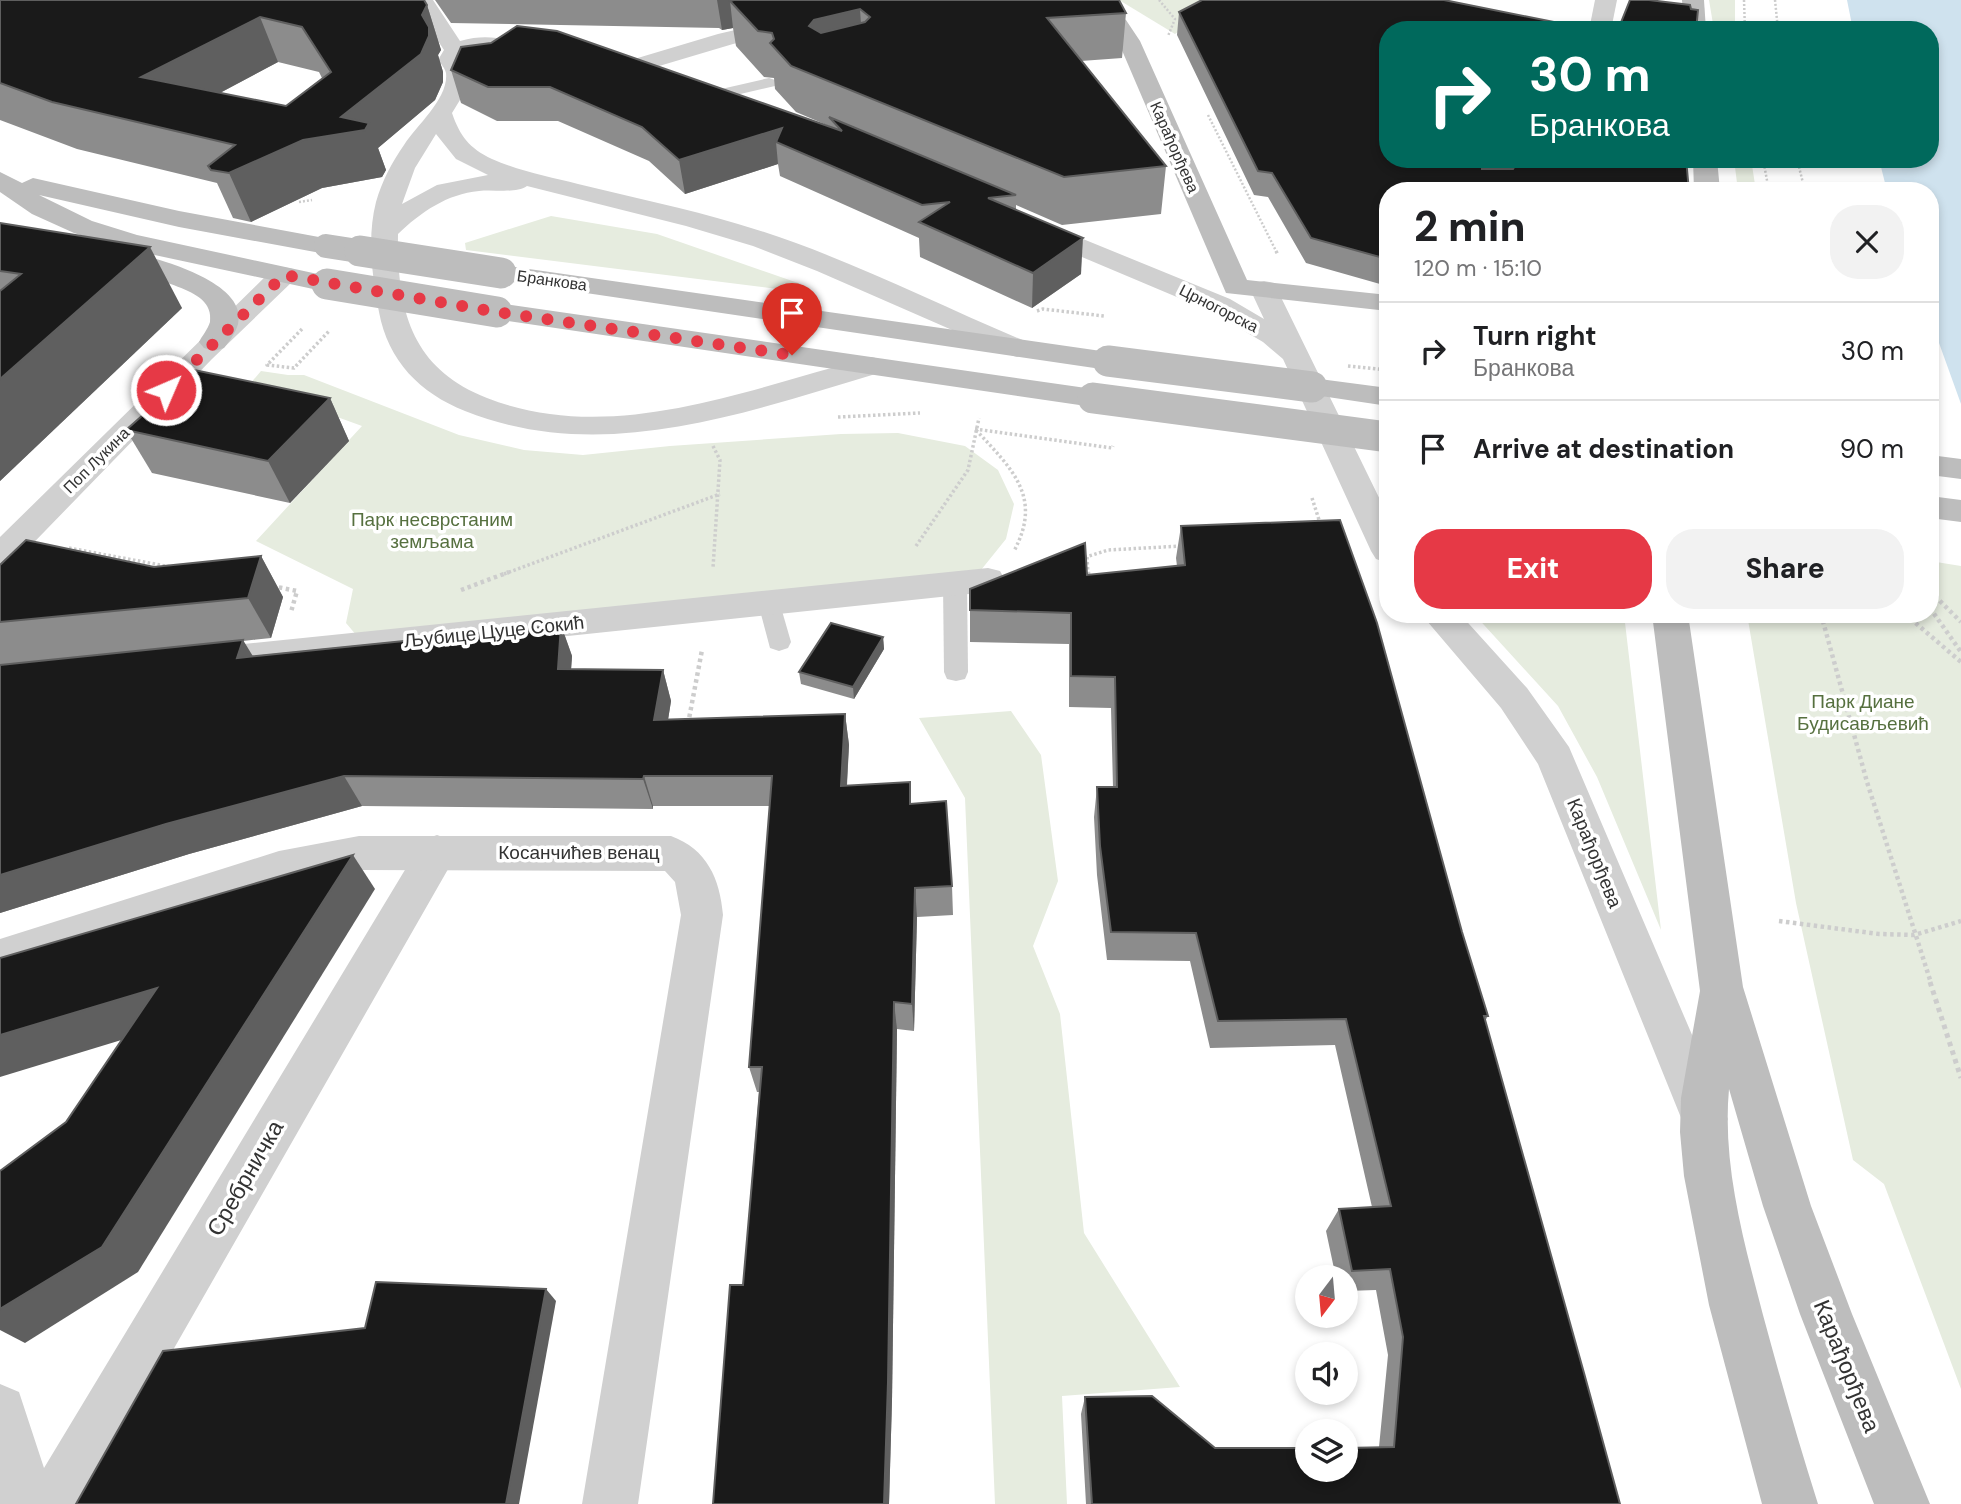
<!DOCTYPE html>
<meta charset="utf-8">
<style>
body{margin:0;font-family:"DM Sans",sans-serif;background:#f2f2f2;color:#202124;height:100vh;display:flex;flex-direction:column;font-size:26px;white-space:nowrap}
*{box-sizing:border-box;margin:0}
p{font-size:23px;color:#757577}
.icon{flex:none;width:38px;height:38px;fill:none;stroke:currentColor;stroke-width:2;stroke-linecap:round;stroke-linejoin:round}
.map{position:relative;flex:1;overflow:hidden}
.sheet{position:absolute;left:1379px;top:182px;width:560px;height:441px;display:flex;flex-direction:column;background:#fff;border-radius:28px;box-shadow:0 4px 10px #0003}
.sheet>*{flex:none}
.top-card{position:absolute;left:1379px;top:21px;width:560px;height:147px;border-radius:28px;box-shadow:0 4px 10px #0003;background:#00695c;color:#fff;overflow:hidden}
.needle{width:46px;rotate:196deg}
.buttons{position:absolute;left:1295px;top:1265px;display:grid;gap:14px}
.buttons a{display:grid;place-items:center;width:63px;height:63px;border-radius:50%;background:#fff;box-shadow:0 4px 10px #0003;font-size:35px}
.pin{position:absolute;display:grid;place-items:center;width:60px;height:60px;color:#fff;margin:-72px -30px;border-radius:50% 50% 50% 0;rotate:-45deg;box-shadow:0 0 7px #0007}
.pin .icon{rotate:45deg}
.me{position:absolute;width:77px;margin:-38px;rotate:45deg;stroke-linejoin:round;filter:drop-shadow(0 0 5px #0008)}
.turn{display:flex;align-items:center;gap:24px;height:147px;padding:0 35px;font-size:32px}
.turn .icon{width:91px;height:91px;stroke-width:2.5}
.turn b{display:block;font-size:49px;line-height:60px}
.round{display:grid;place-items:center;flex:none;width:74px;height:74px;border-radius:28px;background:#f2f2f2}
.summary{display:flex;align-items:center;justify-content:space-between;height:119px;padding:0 35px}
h1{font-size:42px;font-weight:800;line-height:52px}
.primary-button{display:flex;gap:14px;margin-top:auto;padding:14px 35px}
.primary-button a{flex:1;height:80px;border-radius:28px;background:#e63946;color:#fff;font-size:28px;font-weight:800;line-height:80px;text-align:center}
.primary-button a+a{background:#f2f2f2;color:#202124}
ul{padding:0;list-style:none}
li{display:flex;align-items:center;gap:21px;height:98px;padding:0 35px;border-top:2px solid #e0e0e0}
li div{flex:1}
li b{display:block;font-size:26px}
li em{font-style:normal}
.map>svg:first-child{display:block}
.green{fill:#e6ecdf}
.water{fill:#cfe2ee}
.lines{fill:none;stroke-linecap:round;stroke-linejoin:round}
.path-far3{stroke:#cdcdcd;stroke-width:2.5;stroke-dasharray:2 2;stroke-linecap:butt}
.path-far2{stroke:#cdcdcd;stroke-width:3.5;stroke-dasharray:2.5 2.5;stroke-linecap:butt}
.path-far1{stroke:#cdcdcd;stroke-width:4.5;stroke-dasharray:3.5 3.5;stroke-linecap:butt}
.path{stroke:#cdcdcd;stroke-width:5;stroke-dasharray:4.5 4.5;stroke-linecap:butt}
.service{fill:#d0d0d0;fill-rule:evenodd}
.pedestrian{fill:#d0d0d0;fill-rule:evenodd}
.minor{fill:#d0d0d0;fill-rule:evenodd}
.tertiary{fill:#d0d0d0;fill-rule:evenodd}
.secondary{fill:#bdbdbd;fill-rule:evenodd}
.path-bridge{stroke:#cdcdcd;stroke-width:3.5;stroke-dasharray:2.5 2.5;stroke-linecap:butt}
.secondary-bridge-far1{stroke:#bdbdbd;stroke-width:24}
.secondary-bridge{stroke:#bdbdbd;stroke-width:31}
.wall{fill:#8c8c8c;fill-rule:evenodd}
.shaded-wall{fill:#5f5f5f}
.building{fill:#1a1a1a;stroke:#5f5f5f;stroke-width:2;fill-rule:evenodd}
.route{stroke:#e63946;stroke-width:12;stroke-dasharray:0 21.6}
.labels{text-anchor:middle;stroke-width:7;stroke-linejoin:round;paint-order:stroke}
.far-street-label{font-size:16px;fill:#333;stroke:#fff}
.park-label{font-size:19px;fill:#56703f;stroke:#fff}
.street-label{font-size:19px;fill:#333;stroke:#fff}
.near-street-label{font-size:23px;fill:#333;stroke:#fff}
</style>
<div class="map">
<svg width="1961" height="1504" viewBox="0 0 1961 1504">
<rect width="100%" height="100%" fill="#fff"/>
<g class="green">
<polygon points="1119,0 1223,0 1175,34"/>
<polygon points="1709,0 1735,0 1735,30 1714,30"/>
<polygon points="1734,159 1751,159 1756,191 1738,191"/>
<polygon points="551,216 657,234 801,284 801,292 466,250 465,243"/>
<polygon points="261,371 288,375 304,375 459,435 524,450 583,455 670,446 841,434 898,433 965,446 998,470 1014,504 1006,539 981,570 357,636 346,623 353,589 256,541 362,426 249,385"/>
<polygon points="1930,561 1961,566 1961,1389 1884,1184 1853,1160 1796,903 1747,614 1930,614"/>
<polygon points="1474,614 1624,614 1661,930 1597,777 1558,706"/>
<polygon points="1011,711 1041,755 1058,881 1033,946 1060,1014 1084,1233 1180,1387 1062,1396 1067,1504 995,1504 965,798 919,718"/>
</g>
<polygon class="water" points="1847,0 1961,0 1961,404 1930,318 1930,191 1887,191 1879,159 1930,159 1930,30 1853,30"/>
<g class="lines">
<g class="path-far3">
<polyline points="1159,0 1175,19 1168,36"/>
<polyline points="1744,0 1745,30"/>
<polyline points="1775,0 1778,30"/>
<polyline points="1208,115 1277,253"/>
<polyline points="1763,159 1769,191"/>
<polyline points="1797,159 1805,191"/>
<polyline points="299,202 312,200"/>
</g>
<g class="path-far2">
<polyline points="1276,251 1278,255"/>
<polyline points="1037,311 1043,309 1104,316"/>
<polyline points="302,329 267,365 294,368 330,330"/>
<polyline points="838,417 920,413"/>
<polyline points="975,429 1112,448 1113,446"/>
<path d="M976,430C1012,469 1043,497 1014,551"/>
<polyline points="713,446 720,460 713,568"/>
<polyline points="1312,498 1321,526"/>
<polyline points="916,546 968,470 979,418"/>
<polyline points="69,548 171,567"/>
<polyline points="1087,557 1088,574"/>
<polyline points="1080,559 1108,550 1182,546"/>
<polyline points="504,574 720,494"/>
</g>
<g class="path-far1">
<polyline points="1088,572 1089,580"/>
<polyline points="272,586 297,591 291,612"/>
<polyline points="461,590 509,572"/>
<polyline points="1930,591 1961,622"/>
<polyline points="1930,608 1961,652"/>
<polyline points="1821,614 1867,782 1931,983"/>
<polyline points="1905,614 1961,662"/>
<polyline points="688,724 702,650"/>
<polyline points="1779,921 1879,934 1914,935 1961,921"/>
</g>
<polyline class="path" points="1930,982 1961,1078"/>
<g class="service">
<polygon points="769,78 775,80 777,83 775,86 723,98 715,93 717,90"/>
<polygon points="955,575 963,577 967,583 968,672 965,679 956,681 947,679 944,672 943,583 947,577"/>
<polygon points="770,595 778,597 791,642 788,648 779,651 770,648 758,603 762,597"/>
</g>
<polygon class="pedestrian" points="437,835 451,840 457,852 451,864 85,1504 0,1504 0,1384 19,1392 44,1468 423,840"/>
<g class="minor">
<polygon points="862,0 900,0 896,4 733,44 639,72 631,70 628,65 631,60 718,34"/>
<polygon points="1595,0 1617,0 1611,30 1589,30"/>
<polygon points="988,568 1000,571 1005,580 1000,589 988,592 214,673 201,669 196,660 201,651 214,647"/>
<path d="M359,836H671C707,849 720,879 723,915L638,1504H582L681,915L675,882L665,871L359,870L279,885L0,977V939L279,851Z"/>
</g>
<g class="tertiary">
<path d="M411,0H433L460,41C483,35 494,37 517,42L524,55C512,72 489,79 469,77L463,95L452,113C460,136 469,148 492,159C519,171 550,177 578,184C631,197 685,208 738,224C838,253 931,302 1027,342L1032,348L1027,354L1017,357L1007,354L817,271L753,246L686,226L527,186C515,194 494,189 479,191C447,194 421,212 398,234C397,310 411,368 487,398C613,447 749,388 872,357L882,360L887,366L882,372C747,412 603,466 465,411C420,393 388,361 379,312C372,277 367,237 376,202C382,181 392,162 404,145C417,125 449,98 446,73C445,68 441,64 438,60L444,50ZM483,49L501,54C488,63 475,68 461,59L471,52ZM436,134L456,159L488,175L437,185L402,204L415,168Z"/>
<polygon points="1034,219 1230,299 1264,319 1250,289 1254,283 1264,281 1274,283 1388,516 1388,563 1376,559 1371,551 1283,359 1263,342 1210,311 1025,233 1021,227 1025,221"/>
<polygon points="283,267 293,269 297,275 293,281 212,359 12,565 0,569 0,537 273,269"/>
<polygon points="1421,614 1460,614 1527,688 1569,747 1728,1119 1722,1135 1705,1141 1688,1135 1538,764 1501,708"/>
</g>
<g class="secondary">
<polygon points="1069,0 1094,0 1126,20 1140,41 1247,280 1388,295 1388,311 1226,293 1118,41 1110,30"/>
<polygon points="1682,0 1704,0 1706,30 1684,30"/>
<polygon points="1500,159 1525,159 1503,191 1477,191"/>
<polygon points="1693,159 1717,159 1720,191 1694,191"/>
<polygon points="0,172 22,183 33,178 179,211 335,240 339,246 335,252 326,254 179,227 39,195 92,221 137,235 327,276 337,278 341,284 337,290 327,292 122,248 74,233 32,214 0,192"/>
<path d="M144,256C171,262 248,286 238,324C236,332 229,342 224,348L214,351L204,348L199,342C202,336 208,329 210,322C216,284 145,285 130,264L134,258Z"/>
<polygon points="501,265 1108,352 1118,355 1123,361 1118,367 1108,370 491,279 487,273 491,267"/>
<polygon points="497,303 1093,389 1104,391 1108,398 1104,405 1093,407 487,318 483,312 487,306"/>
<polygon points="1312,378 1388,388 1388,406 1301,393 1297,387 1301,381"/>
<polygon points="1930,455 1961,459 1961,479 1930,475"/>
<polygon points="1930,496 1961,500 1961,522 1930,518"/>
<path d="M1652,614H1688L1743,987L1811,1206L1852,1314L1930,1504H1874L1800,1314L1763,1206L1729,1089C1722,1165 1744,1242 1763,1315C1780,1378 1798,1441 1818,1504H1762L1709,1305L1684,1176L1680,1132L1681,1098L1700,991Z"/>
</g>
<polyline class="path-bridge" points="1348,366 1388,370"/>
<polyline class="secondary-bridge-far1" points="326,246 371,253"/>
<g class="secondary-bridge">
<polyline points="360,251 501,273"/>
<polyline points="327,284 497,312"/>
<polyline points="1108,361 1312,387"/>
<polyline points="1093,398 1388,437"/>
</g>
</g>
<g class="wall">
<path d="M0,0L427,5L441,50L438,55L443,72V82L435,100L378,148L386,170L382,177L322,188L251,222L233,218L217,183L77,149L0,120ZM278,62L319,72L322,78L286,106L220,93Z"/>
<polygon points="435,0 1119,0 1126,13 1122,58 1081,61 1166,166 1161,214 1062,225 1016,205 1016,210 1081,274 1032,308 920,257 919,238 780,176 778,164 685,194 649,161 558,121 497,121 461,103 451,70 829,126 796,112 775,89 774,78 764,77 736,46 733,28 722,30 719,28 451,23"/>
<polygon points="1179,12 1388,159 1497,159 1490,169 1388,191 1388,277 1380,284 1306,263 1268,197 1254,195 1177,35"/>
<polygon points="0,223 182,308 0,481"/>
<polygon points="330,398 349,441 290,503 152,473 126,430"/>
<polygon points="1181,526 1462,932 1488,1016 1485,1021 1620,1504 1086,1504 1081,1414 1085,1397 1215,1448 1379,1447 1388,1355 1376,1290 1346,1291 1346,1278 1336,1278 1326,1231 1339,1209 1372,1207 1335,1045 1210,1048 1190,961 1107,960 1097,875 1094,817 1097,787 1113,787 1111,708 1069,707 1069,644 970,642 970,589 1087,575 1177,566 1176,558"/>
<polygon points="261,556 283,597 271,638 243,641 252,656 561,625 572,656 571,669 663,670 671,701 668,720 845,714 849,745 847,786 911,804 952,886 953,915 917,917 914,1031 897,1029 892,1400 889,1504 713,1504 743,1285 759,1092 757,1092 749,1067 770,806 653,806 653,809 362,806 189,854 0,913 0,622 154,567"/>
<polygon points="883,637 884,649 854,699 801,684 799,672"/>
</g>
<g class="shaded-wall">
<polygon points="717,0 851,0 730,1 733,28 722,30"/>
<polygon points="427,5 441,50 438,55 443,72 443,82 435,100 378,148 386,170 382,177 322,188 251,222 229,173 341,117 422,15"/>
<polygon points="860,9 863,55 818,65 809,26 814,20"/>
<polygon points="260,17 278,62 163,123 141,77"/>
<polygon points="782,128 776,142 778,164 685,194 679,160"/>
<polygon points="1487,159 1497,159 1475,189 1482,166"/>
<polygon points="1083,238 1081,274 1032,308 1033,273"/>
<polygon points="150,247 182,308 0,481 0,379"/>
<polygon points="1388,258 1388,277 1380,284 1387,259"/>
<polygon points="330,398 349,441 290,503 268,461"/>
<polygon points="261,556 283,597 271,638 248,598"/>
<polygon points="561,625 572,656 569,700 558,669"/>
<polygon points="883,637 884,649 854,699 853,687"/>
<polygon points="243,640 262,671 237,658"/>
<polygon points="663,670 671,701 663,751 654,720"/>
<polygon points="845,714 849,745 845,816 841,786"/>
<polygon points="344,776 362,806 189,854 0,913 0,875 166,824"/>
<polygon points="644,776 653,806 653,809 643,779"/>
<polygon points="353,855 375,889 138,1272 25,1343 0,1330 0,1309"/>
<polygon points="915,888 917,917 914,1031 912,1004"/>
<polygon points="157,988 187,1020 0,1077 0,1035"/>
<polygon points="894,1002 897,1029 892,1400 889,1504 884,1504"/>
<polygon points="546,1289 556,1301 519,1504 506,1504"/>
</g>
<g class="building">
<path d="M0,0H424L427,5L422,15L429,27V36L421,54L341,117L369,123L365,130L303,140L229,173L211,170L208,166L235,145L52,102L0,83ZM260,17L302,27L331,72L286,106L141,77Z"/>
<path d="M734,0H1119L1126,13L1047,18L1166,166L1064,177L791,66L770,43L774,39L772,33L758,31L730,1ZM860,9L870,17L865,22L821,33L809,26L814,20Z"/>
<polygon points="1202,0 1444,0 1594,30 1388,30 1388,159 1487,159 1482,166 1482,169 1513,169 1519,159 1686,159 1689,191 1388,191 1388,258 1387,259 1311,238 1272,173 1258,171 1179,12"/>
<polygon points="1630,0 1649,0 1690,5 1691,9 1698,10 1696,30 1618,30"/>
<polygon points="517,26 557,31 842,131 829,117 1016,195 988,198 1083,238 1033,273 919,222 950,202 922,205 776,142 782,128 679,160 642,127 550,87 488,87 451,70 461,47 491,43"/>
<polygon points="0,223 150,247 0,379 0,291 21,274 0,271"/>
<polygon points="194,370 330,398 268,461 126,430"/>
<polygon points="1340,520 1377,623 1462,932 1488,1016 1484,1016 1584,1373 1620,1504 1092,1504 1085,1397 1152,1396 1215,1448 1307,1448 1307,1470 1346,1470 1346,1448 1394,1447 1403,1337 1390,1269 1352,1271 1339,1209 1391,1206 1346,1019 1218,1021 1196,933 1111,932 1100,846 1097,787 1117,787 1115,677 1071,676 1071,613 970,610 970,589 1085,543 1087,575 1185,565 1181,526"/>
<polygon points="26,540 154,567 261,556 248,598 0,622 0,565"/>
<polygon points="831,623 883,637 853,687 799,672"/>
<polygon points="561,625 558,669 663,670 654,720 845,714 841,786 910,782 910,804 946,801 952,886 915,888 912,1004 894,1002 888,1382 884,1504 713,1504 730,1285 743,1285 762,1067 749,1067 772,776 644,776 643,779 344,776 166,824 0,875 0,665 243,640 237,658"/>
<polygon points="353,855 102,1247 0,1309 0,1171 66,1122 157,988 0,1035 0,958"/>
<polygon points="376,1282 546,1289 506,1504 76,1504 163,1351 365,1328"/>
</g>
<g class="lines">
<polyline class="route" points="166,390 284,275 497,312 792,355"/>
</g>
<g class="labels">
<g class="far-street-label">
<text transform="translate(1175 147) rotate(66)" y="6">Карађорђева</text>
<text transform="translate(552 280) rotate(8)" y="6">Бранкова</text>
<text transform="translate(1219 308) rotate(27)" y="6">Црногорска</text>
<text transform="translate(96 460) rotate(-45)" y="6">Поп Лукина</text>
</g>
<g class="park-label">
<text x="432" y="526">Парк несврстаним<tspan x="432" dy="22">земљама</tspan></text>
<text x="1863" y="708">Парк Диане<tspan x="1863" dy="22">Будисављевић</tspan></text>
</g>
<g class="street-label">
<text transform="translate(494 631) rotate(-6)" y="7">Љубице Цуце Сокић</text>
<text x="579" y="859">Косанчићев венац</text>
<text transform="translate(1595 853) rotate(68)" y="7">Карађорђева</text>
</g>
<g class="near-street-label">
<text transform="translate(245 1178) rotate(-60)" y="8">Сребрничка</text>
<text transform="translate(1847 1366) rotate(68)" y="8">Карађорђева</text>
</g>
</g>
</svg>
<div class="buttons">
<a><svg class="needle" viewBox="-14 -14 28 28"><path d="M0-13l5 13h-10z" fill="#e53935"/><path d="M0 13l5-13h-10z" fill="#757577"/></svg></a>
<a><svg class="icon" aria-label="sound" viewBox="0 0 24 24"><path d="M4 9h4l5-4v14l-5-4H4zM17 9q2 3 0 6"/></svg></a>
<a><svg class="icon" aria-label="layers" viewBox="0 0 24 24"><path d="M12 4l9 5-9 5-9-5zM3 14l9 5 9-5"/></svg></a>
</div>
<div class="pin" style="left:792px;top:355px;background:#d93025"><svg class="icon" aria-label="arrive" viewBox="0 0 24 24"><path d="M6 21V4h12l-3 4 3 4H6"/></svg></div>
<svg class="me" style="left:166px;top:390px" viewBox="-20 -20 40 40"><circle r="17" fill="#e63946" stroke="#fff" stroke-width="3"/><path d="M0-11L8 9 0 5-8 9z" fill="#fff"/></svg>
<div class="top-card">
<div class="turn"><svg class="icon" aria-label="right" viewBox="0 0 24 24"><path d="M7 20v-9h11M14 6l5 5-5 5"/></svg><div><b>30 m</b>Бранкова</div></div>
</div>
<section class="sheet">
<div class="summary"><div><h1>2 min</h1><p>120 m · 15:10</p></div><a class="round"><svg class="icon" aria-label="close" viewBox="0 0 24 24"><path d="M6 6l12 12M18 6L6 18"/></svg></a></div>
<ul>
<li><svg class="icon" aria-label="right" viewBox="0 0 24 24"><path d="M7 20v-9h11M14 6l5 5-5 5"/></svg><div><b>Turn right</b><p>Бранкова</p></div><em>30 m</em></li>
<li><svg class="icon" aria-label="arrive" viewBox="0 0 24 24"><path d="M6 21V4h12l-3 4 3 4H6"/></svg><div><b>Arrive at destination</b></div><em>90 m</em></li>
</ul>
<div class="primary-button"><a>Exit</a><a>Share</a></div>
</section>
</div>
